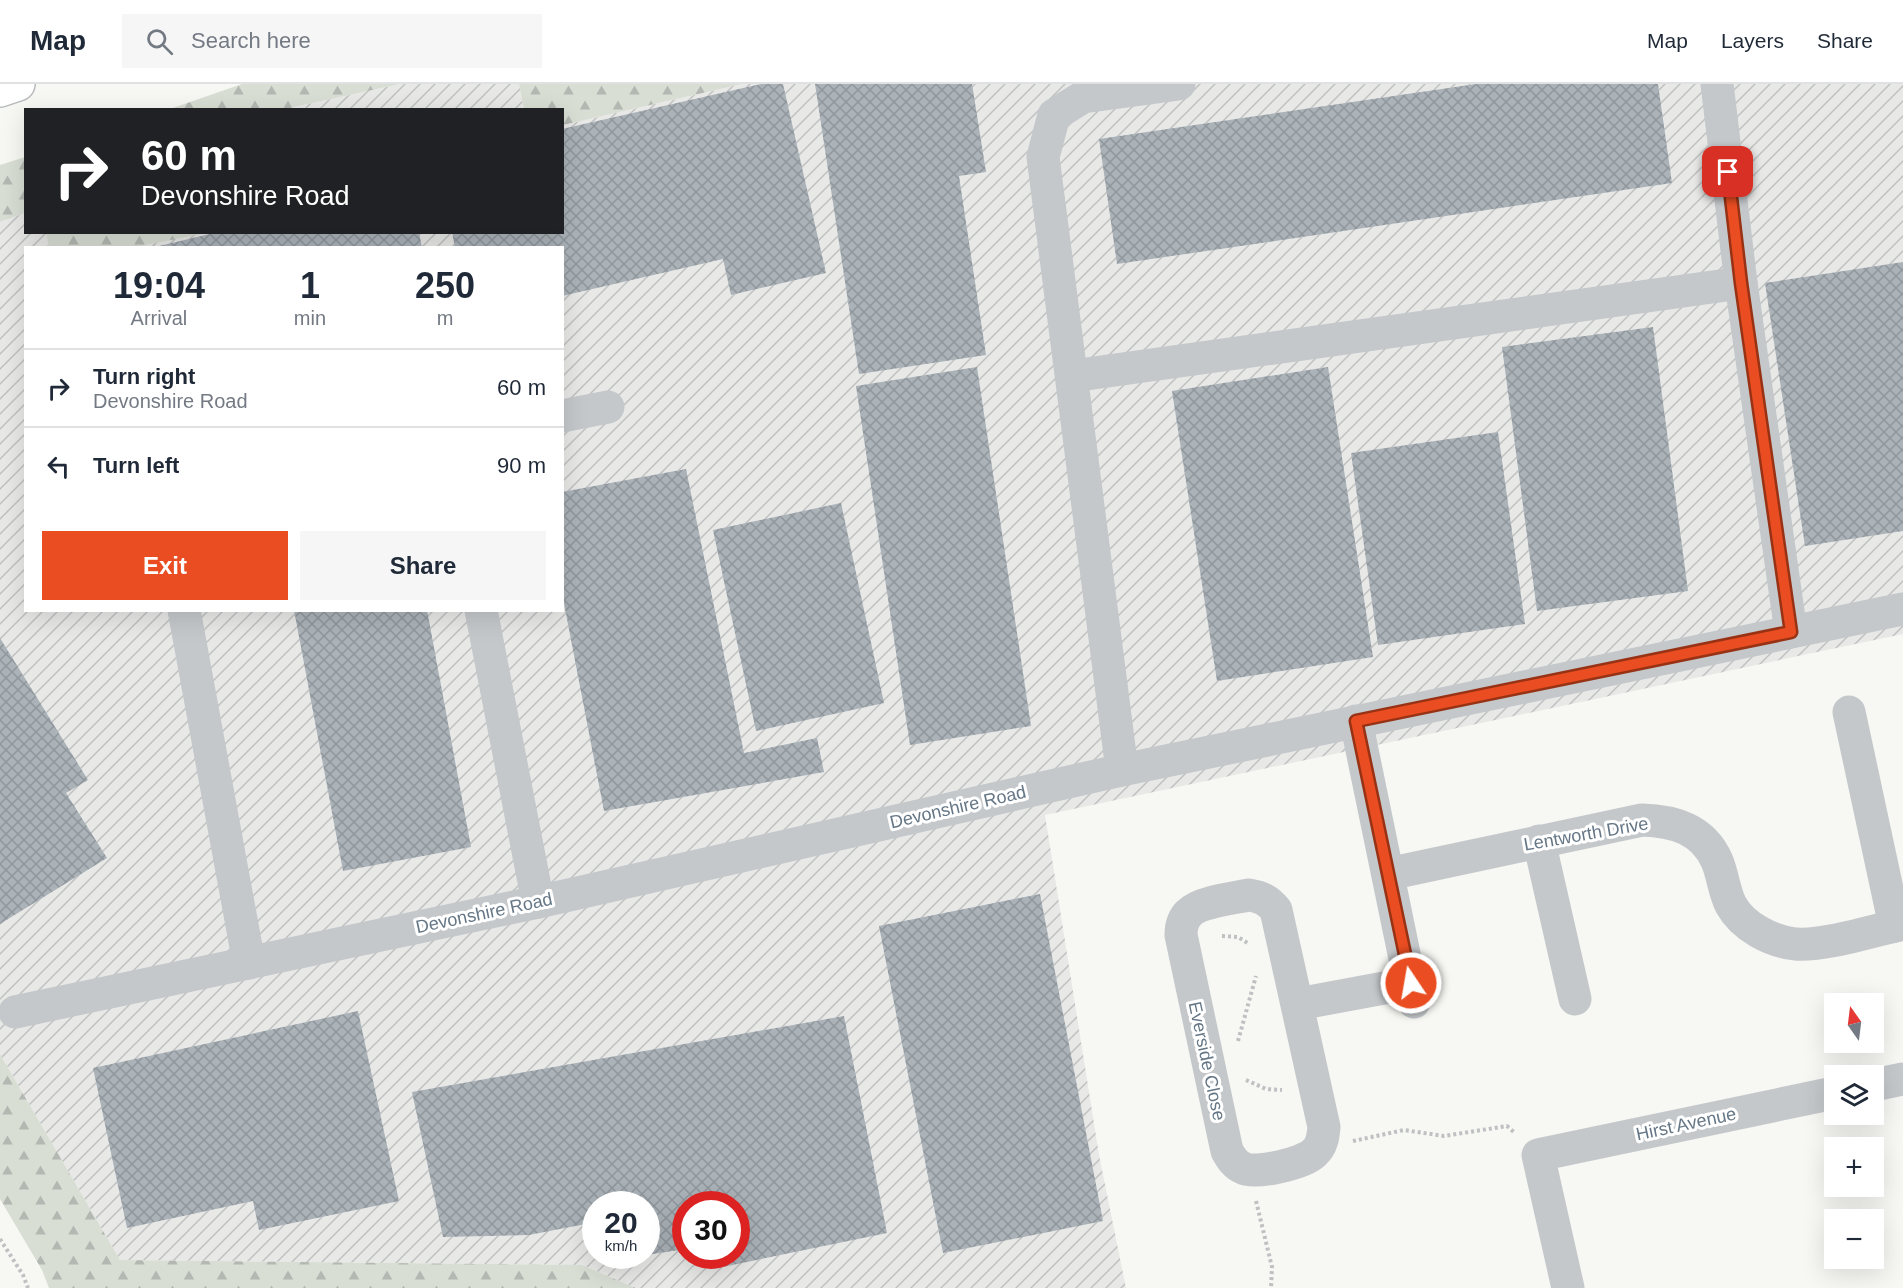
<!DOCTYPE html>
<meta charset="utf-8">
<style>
body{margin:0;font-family:Helvetica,sans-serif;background:#f6f6f7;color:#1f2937;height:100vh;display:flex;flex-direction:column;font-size:22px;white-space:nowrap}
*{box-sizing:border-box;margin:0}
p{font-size:20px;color:#747a83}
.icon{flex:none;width:33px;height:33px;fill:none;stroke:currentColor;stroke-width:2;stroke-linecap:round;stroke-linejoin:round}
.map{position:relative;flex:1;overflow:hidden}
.side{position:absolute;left:24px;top:162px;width:540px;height:366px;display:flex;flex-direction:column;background:#fff;border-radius:0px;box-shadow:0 6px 24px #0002}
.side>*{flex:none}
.hud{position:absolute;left:24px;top:24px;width:540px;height:126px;border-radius:0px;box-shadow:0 6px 24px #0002;background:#202124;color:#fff;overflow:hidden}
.needle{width:39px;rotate:346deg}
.fabs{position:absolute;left:1824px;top:909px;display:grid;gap:12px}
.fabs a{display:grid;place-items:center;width:60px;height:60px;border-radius:0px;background:#fff;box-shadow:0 6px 24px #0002;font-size:30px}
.speed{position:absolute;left:582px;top:1107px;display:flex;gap:12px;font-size:30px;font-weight:700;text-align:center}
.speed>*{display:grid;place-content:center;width:78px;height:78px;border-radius:50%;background:#fff;box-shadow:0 6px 24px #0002;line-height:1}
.speed small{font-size:15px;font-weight:400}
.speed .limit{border:9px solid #d22;background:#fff;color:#111}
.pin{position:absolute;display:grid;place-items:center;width:51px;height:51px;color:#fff;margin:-26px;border-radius:12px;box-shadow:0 3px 9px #0006}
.me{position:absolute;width:66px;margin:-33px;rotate:348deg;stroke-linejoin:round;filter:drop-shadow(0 0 4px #0008)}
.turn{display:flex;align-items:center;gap:21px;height:126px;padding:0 18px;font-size:27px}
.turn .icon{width:78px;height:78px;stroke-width:2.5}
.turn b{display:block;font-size:42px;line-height:51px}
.eta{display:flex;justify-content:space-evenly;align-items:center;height:102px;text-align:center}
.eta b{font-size:36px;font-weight:600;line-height:42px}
.action{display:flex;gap:12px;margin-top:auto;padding:12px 18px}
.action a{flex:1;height:69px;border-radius:0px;background:#e94d21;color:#fff;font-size:24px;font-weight:600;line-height:69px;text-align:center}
.action a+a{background:#f6f6f7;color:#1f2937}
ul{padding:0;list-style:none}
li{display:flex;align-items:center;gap:18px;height:78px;padding:0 18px;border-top:2px solid #e0e1e3}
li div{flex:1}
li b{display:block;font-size:22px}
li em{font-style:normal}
header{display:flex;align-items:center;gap:36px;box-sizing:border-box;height:84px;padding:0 30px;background:#fff;border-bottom:2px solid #e0e1e3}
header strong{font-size:28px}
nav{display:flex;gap:33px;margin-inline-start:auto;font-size:21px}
.search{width:420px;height:54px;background:#f6f6f7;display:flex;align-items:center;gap:15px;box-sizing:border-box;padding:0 21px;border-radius:0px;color:#747a83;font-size:22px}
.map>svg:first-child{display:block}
.industrial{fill:url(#industrial-furrows);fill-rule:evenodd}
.forest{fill:url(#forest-firs)}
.building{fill:url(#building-cross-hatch)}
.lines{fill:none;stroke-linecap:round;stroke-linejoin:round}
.highway-casing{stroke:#b7babd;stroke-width:36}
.path{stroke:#bec0c2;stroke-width:4;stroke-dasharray:3 3;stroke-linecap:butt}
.minor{stroke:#c4c8cb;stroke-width:33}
.highway{stroke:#fff;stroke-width:33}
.route-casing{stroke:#973215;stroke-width:15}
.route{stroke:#e94d21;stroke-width:10}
.labels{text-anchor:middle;stroke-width:6;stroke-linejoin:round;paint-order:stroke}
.street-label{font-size:18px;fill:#657786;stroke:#fff}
</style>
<header>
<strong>Map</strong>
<div class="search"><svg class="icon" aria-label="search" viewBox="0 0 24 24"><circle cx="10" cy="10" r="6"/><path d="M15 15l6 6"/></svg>Search here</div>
<nav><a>Map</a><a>Layers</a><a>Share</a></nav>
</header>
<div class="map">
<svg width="1903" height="1204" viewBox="0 0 1903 1204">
<defs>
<pattern id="industrial-furrows" width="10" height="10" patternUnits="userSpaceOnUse" patternTransform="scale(1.5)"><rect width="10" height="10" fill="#e8e8e7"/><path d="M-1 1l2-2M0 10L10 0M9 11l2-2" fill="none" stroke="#c0c1c1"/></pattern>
<pattern id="forest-firs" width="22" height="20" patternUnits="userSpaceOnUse" patternTransform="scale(1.5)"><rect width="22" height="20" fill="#d8ded4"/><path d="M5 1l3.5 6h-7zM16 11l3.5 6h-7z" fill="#b3b9b2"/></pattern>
<pattern id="building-cross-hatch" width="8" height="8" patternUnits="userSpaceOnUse" patternTransform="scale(1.5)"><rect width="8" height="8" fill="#abb3b9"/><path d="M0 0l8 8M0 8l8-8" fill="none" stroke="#8f969c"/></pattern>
</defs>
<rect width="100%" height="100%" fill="#f7f7f3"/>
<g class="industrial">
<polygon points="400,0 519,0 524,25 285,25"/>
<path d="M742,0H1903V550L1045,731L1099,1071L1126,1204H636L582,1181L120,1176L0,970V138L25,129L26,148L46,149L49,163L26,164V526H562V164L136,163L206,148H562L563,41ZM596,1120H646V1172H596ZM686,1120H736V1172H686Z"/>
</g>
<g class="forest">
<polygon points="242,0 400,0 285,25 170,25"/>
<polygon points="519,0 742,0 563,41 562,26 524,25"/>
<polygon points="25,73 25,129 0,138 0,81"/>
<polygon points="46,149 46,148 206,149 136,163 49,163"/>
<polygon points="0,970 120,1176 582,1181 636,1204 49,1204 42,1186 0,1115"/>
</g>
<g class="building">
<polygon points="761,0 783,0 826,189 731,211 723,175 562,212 562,164 455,164 452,148 562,148 562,45"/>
<polygon points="815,0 972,0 986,88 959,92 986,271 859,290"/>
<polygon points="1476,0 1658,0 1672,99 1117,180 1099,55"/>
<polygon points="218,148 419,148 422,164 151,164"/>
<polygon points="1903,178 1903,447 1805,462 1765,199"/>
<polygon points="1653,243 1688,507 1537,527 1502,263"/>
<polygon points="977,283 1031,642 910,661 856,302"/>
<polygon points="1328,283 1373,573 1217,597 1172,307"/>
<polygon points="1498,348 1525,540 1378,561 1351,369"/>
<polygon points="686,385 744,669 817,654 824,688 604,727 562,509 562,408"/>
<polygon points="841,419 884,619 756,647 713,446"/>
<polygon points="294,526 427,526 471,763 343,787"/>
<polygon points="0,554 88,696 66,709 107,774 0,840"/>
<polygon points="1040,810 1103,1137 943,1169 879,842"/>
<polygon points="358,927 399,1117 259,1146 253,1117 127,1144 93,984"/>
<polygon points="844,932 887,1149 713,1185 710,1172 736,1172 736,1120 686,1120 686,1165 646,1171 646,1120 596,1120 596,1138 529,1151 443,1153 412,1008"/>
</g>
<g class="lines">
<defs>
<polyline id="highway" points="0,6 18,0"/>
</defs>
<use href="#highway" class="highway-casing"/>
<g class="path">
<polyline points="1222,852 1238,853 1249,860"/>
<polyline points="1238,957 1256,892"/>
<polyline points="1246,996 1266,1005 1282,1006"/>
<polyline points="1353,1057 1404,1046 1444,1052 1507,1042 1515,1049"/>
<polyline points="1256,1117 1272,1183 1271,1204"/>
<polyline points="0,1155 23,1191 28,1204"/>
</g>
<g class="minor">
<polyline points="1717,0 1741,199 1791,548"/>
<polyline points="1072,292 1741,199"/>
<polyline points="562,332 608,323"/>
<polyline points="184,526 249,879"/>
<polyline points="481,526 538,818"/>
<polyline points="1849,628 1895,842"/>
<polyline points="1356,637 1414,918"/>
<polyline points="1122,686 1043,73 1054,31 1083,13 1179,0"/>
<polyline points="1539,757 1575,915"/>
<path d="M1388,790L1642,736C1674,737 1703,745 1717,777C1723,791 1724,808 1731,821C1743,843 1771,857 1795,860C1826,862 1872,847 1903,840"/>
<path d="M1249,811C1261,813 1268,816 1276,826L1324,1043C1323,1053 1322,1062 1314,1069C1304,1079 1255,1091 1243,1084C1235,1081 1231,1074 1227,1067L1181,851C1181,843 1183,835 1189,829C1199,818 1234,814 1249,811Z"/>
<polyline points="1298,920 1411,899"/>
<polyline points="15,928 538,818 1122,686 1903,525"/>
<polyline points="1874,1001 1903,995"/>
<polyline points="1568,1204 1538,1071 1834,1009"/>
</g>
<use href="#highway" class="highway"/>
</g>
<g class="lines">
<defs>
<polyline id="route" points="1411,899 1356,637 1791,548 1741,199 1728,88"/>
</defs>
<use href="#route" class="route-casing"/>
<use href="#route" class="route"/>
</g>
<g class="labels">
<g class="street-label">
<text transform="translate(958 723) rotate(-13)" y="6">Devonshire Road</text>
<text transform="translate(1586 750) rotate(-10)" y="6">Lentworth Drive</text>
<text transform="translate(484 829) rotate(-12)" y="6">Devonshire Road</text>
<text transform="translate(1207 977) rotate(78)" y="6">Everside Close</text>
<text transform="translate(1686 1040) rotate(-12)" y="6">Hirst Avenue</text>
</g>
</g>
</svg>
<div class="fabs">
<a><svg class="needle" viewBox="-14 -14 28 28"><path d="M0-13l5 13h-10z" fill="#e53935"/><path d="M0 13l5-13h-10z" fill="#747a83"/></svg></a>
<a><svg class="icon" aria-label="layers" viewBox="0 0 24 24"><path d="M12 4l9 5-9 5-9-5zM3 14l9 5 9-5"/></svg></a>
<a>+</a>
<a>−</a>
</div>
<div class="speed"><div>20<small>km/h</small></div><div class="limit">30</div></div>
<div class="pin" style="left:1728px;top:88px;background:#d93025"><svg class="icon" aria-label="arrive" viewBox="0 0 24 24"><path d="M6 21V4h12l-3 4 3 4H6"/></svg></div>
<svg class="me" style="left:1411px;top:899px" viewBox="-20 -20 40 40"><circle r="17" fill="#e94d21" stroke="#fff" stroke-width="3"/><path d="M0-11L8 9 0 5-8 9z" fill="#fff"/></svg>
<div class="hud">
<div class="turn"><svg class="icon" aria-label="right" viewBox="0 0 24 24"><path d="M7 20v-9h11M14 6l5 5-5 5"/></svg><div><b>60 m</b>Devonshire Road</div></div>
</div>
<section class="side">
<div class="eta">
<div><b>19:04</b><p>Arrival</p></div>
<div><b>1</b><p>min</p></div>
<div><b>250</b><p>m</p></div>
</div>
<ul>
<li><svg class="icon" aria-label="right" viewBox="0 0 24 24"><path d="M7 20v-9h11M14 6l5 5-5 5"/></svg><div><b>Turn right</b><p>Devonshire Road</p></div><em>60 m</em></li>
<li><svg class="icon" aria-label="left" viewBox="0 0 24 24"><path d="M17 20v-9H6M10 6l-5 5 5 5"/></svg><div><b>Turn left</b></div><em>90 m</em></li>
</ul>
<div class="action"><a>Exit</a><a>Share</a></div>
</section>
</div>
